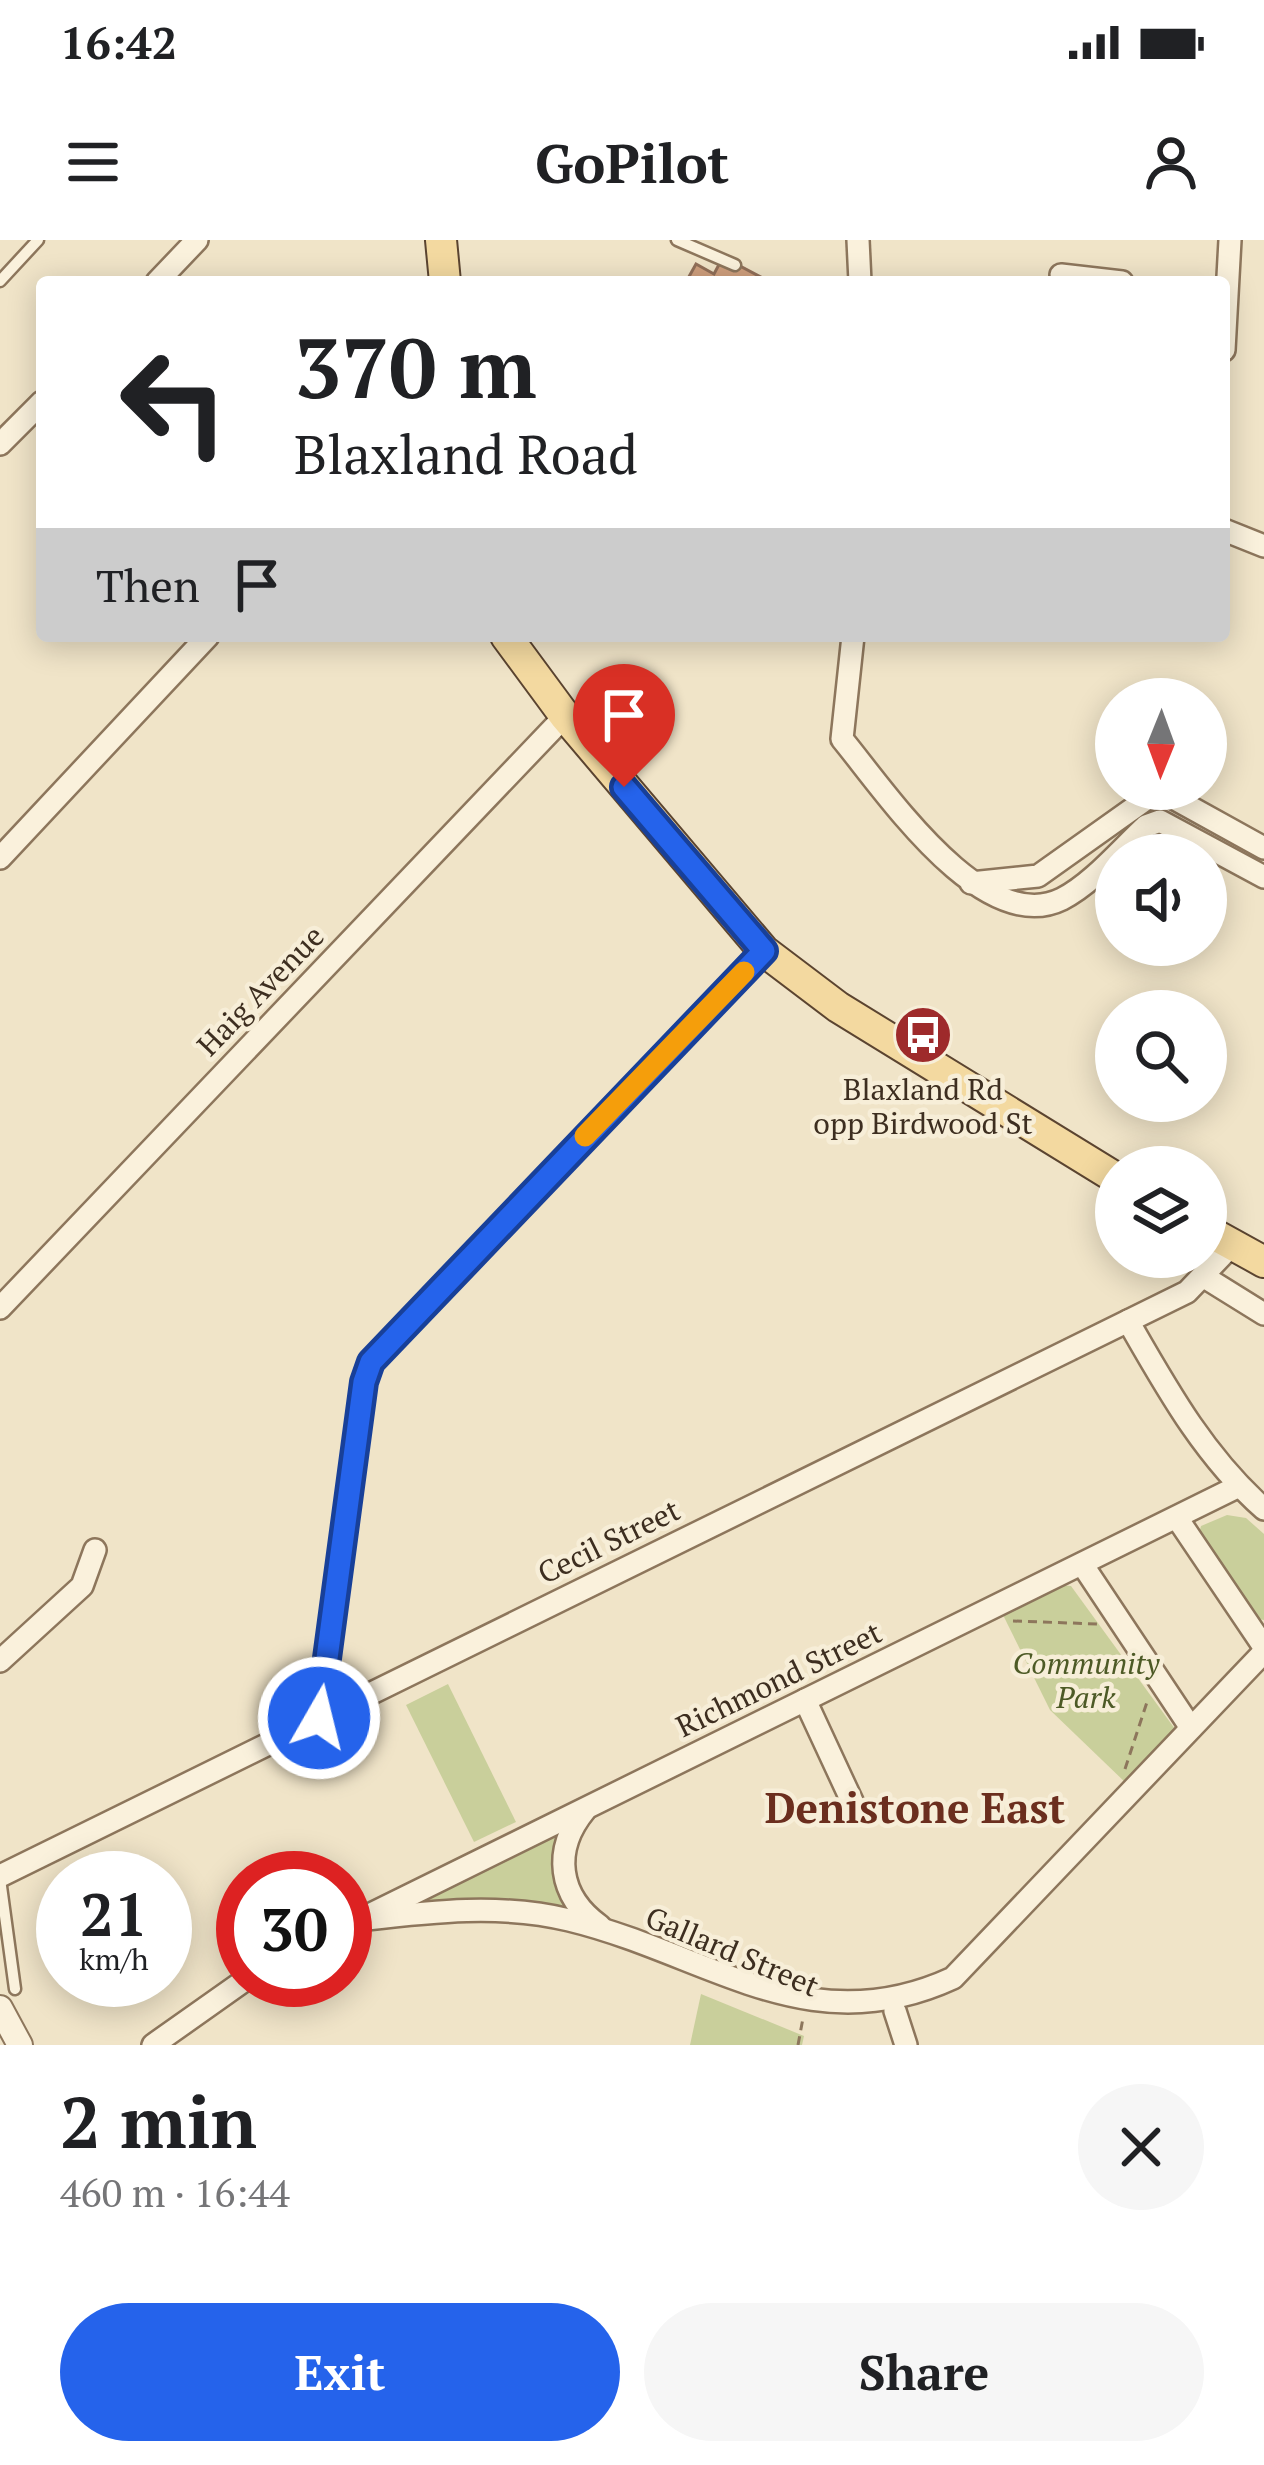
<!DOCTYPE html>
<meta charset="utf-8">
<style>
body{margin:0;font-family:"PT Serif",serif;background:#f6f6f6;color:#202124;height:100vh;display:flex;flex-direction:column;font-size:45px;white-space:nowrap}
*{box-sizing:border-box;margin:0}
p{font-size:39px;color:#757577}
.icon{flex:none;width:66px;height:66px;fill:none;stroke:currentColor;stroke-width:2;stroke-linecap:round;stroke-linejoin:round}
.map{position:relative;height:1805px;overflow:hidden}
.sheet{display:flex;flex-direction:column;background:#fff;flex:1}
.sheet>*{flex:none}
.banner{position:absolute;left:36px;top:36px;width:1194px;height:366px;border-radius:12px;box-shadow:0 6px 30px #0003;background:#fff;color:#202124;overflow:hidden}
.needle{width:78px;rotate:181deg}
.tools{position:absolute;left:1095px;top:438px;display:grid;gap:24px}
.tools a{display:grid;place-items:center;width:132px;height:132px;border-radius:50%;background:#fff;box-shadow:0 6px 30px #0003;font-size:60px}
.speed{position:absolute;left:36px;top:1611px;display:flex;gap:24px;font-size:60px;font-weight:700;text-align:center}
.speed>*{display:grid;place-content:center;width:156px;height:156px;border-radius:50%;background:#fff;box-shadow:0 6px 30px #0003;line-height:1}
.speed small{font-size:30px;font-weight:400}
.speed .limit{border:18px solid #d22;background:#fff;color:#111}
.pin{position:absolute;display:grid;place-items:center;width:102px;height:102px;color:#fff;margin:-123px -51px;border-radius:50% 50% 50% 0;rotate:-45deg;box-shadow:0 0 12px #0007}
.pin .icon{rotate:45deg}
.me{position:absolute;width:132px;margin:-66px;rotate:8deg;stroke-linejoin:round;filter:drop-shadow(0 0 9px #0008)}
.turn{display:flex;align-items:center;gap:42px;height:252px;padding:0 60px;font-size:54px}
.turn .icon{width:156px;height:156px;stroke-width:2.5}
.turn b{display:block;font-size:84px;line-height:102px}
.then{display:flex;align-items:center;height:114px;padding:0 60px;background:#0003;gap:24px;font-size:45px}
.round{display:grid;place-items:center;flex:none;width:126px;height:126px;border-radius:63px;background:#f6f6f6}
.head{display:flex;align-items:center;justify-content:space-between;height:204px;padding:0 60px}
h1{font-size:72px;font-weight:700;line-height:90px}
.cta{display:flex;gap:24px;margin-top:auto;padding:24px 60px}
.cta a{flex:1;height:138px;border-radius:72px;background:#2563eb;color:#fff;font-size:48px;font-weight:700;line-height:138px;text-align:center}
.cta a+a{background:#f6f6f6;color:#202124}
.status{display:flex;justify-content:space-between;align-items:center;height:84px;padding:0 60px;background:#fff;direction:ltr}
.status svg{height:33px;fill:currentColor}
header{display:flex;justify-content:space-between;align-items:center;height:156px;padding:0 60px;background:#fff;font-size:54px;font-weight:700}
.map>svg:first-child{display:block}
.green{fill:#c9cf9b}
.building{fill:#cf9f7d;stroke:#916f58;stroke-width:3}
.lines{fill:none;stroke-linecap:round;stroke-linejoin:round}
.service-casing{stroke:#8d765c;stroke-width:15}
.minor-casing{stroke:#8d765c;stroke-width:26}
.tertiary-casing{stroke:#8d765c;stroke-width:28}
.primary-casing{stroke:#5b4430;stroke-width:34}
.path{stroke:#8d765c;stroke-width:3;stroke-dasharray:9 6;stroke-linecap:butt}
.service{stroke:#faf1dc;stroke-width:10}
.minor{stroke:#faf1dc;stroke-width:21}
.tertiary{stroke:#faf1dc;stroke-width:24}
.primary{stroke:#f3d9a0;stroke-width:30}
.route-casing{stroke:#184099;stroke-width:30}
.route{stroke:#2563eb;stroke-width:21}
.slow{stroke:#f59e0b;stroke-width:21}
.labels{text-anchor:middle;stroke-width:9;stroke-linejoin:round;paint-order:stroke}
.street-label{font-size:30px;fill:#3d2e20;stroke:#f7eed8}
.poi-label{font-size:30px;fill:#3d2e20;stroke:#f7eed8}
.park-label{font-size:30px;font-style:italic;fill:#4d5a26;stroke:#f7eed8}
.district-label{font-size:42px;font-weight:bold;fill:#6b2e1e;stroke:#f7eed8}
</style>
<div class="status"><b>16:42</b><svg viewBox="0 0 49 12"><path d="M0 12V9h3v3zM5 12V6h3v6zM10 12V3h3v9zM15 12V0h3v12zM26 1h20v11H26zM47 4h2v5h-2z"/></svg></div>
<header><svg class="icon" aria-label="menu" viewBox="0 0 24 24"><path d="M4 6h16M4 12h16M4 18h16"/></svg>GoPilot<svg class="icon" aria-label="person" viewBox="0 0 24 24"><circle cx="12" cy="8" r="4"/><path d="M4 21q1-7 8-7t8 7"/></svg></header>
<div class="map">
<svg width="1264" height="1805" viewBox="0 0 1264 1805">
<rect width="100%" height="100%" fill="#f0e4c8"/>
<g class="green">
<polygon points="1227,1275 1246,1278 1264,1294 1264,1380 1253,1378 1197,1301 1201,1286"/>
<polygon points="1060,1345 1071,1346 1175,1489 1128,1545 1050,1470 1003,1375"/>
<polygon points="448,1444 516,1582 474,1602 406,1465"/>
<polygon points="564,1588 583,1679 406,1669 426,1657"/>
<polygon points="701,1754 804,1796 802,1805 690,1805"/>
</g>
<polygon class="building" points="723,17 770,42 686,42 696,24 714,34"/>
<g class="lines">
<defs>
<g id="service">
<polyline points="677,0 735,25"/>
<polyline points="0,41 38,0"/>
<polyline points="0,1639 15,1749"/>
</g>
<g id="minor">
<polyline points="858,0 860,42"/>
<polyline points="1061,35 1122,42"/>
<polyline points="157,42 197,0"/>
<polyline points="1224,110 1230,0"/>
<polyline points="0,204 42,162"/>
<polyline points="1224,290 1264,306"/>
<path d="M853,396L842,499C885,551 983,698 1062,659C1093,643 1121,609 1146,586L1160,581L1264,637"/>
<polyline points="0,618 208,396"/>
<polyline points="971,643 1038,636 1159,550 1264,608"/>
<polyline points="1206,1038 1264,1074"/>
<polyline points="0,1068 565,476"/>
<path d="M1128,1081C1167,1149 1204,1216 1264,1269"/>
<polyline points="1177,1278 1264,1407"/>
<polyline points="1082,1324 1191,1488"/>
<polyline points="0,1421 82,1346 95,1310"/>
<polyline points="805,1460 857,1572"/>
<polyline points="319,1478 364,1142 371,1122 764,711"/>
<path d="M585,1570C552,1610 558,1656 600,1686"/>
<polyline points="0,1636 1187,1052 1232,1005"/>
<path d="M359,1680C428,1672 500,1663 569,1680C709,1714 808,1805 953,1738L1264,1412"/>
<polyline points="345,1687 1239,1246"/>
<polyline points="895,1771 906,1805"/>
<polyline points="153,1805 245,1740"/>
</g>
<polyline id="tertiary" points="0,1768 20,1805"/>
<g id="primary">
<polyline points="441,0 445,42"/>
<polyline points="506,396 565,476 764,711 838,767 1116,938"/>
<polyline points="1206,990 1264,1022"/>
</g>
</defs>
<use href="#service" class="service-casing"/>
<use href="#minor" class="minor-casing"/>
<use href="#tertiary" class="tertiary-casing"/>
<use href="#primary" class="primary-casing"/>
<g class="path">
<polyline points="1013,1381 1098,1384"/>
<polyline points="1125,1529 1148,1459"/>
<polyline points="798,1805 803,1778"/>
</g>
<use href="#service" class="service"/>
<use href="#minor" class="minor"/>
<use href="#tertiary" class="tertiary"/>
<use href="#primary" class="primary"/>
</g>
<g class="lines">
<defs>
<polyline id="route" points="319,1478 364,1142 371,1122 764,711 624,547"/>
</defs>
<use href="#route" class="route-casing"/>
<use href="#route" class="route"/>
<polyline class="slow" points="585,896 744,732"/>
</g>
<defs>
<symbol id="bus-disc" viewBox="-11 -11 22 22"><circle r="9.5" fill="#9e2a2b" stroke="#f7eed8"/><path d="M-5-6H5V4H4V6H2V4H-2V6H-4V4H-5ZM-3.5-4V0h7V-4ZM-3.5 1.2v1.5H-2V1.2ZM2 1.2v1.5H3.5V1.2Z" fill="#fff"/></symbol>
</defs>
<g fill-rule="evenodd">
<use href="#bus-disc" x="890" y="762" width="66" height="66"/>
</g>
<g class="labels">
<g class="street-label">
<text transform="translate(261 751) rotate(-46)" y="10">Haig Avenue</text>
<text transform="translate(609 1302) rotate(-26)" y="10">Cecil Street</text>
<text transform="translate(779 1440) rotate(-26)" y="10">Richmond Street</text>
<text transform="translate(732 1712) rotate(23)" y="10">Gallard Street</text>
</g>
<g class="poi-label">
<text x="923" y="860">Blaxland Rd<tspan x="923" dy="34">opp Birdwood St</tspan></text>
</g>
<g class="park-label">
<text x="1086" y="1434">Community<tspan x="1086" dy="34">Park</tspan></text>
</g>
<g class="district-label">
<text x="915" y="1583">Denistone East</text>
</g>
</g>
</svg>
<div class="tools">
<a><svg class="needle" viewBox="-14 -14 28 28"><path d="M0-13l5 13h-10z" fill="#e53935"/><path d="M0 13l5-13h-10z" fill="#757577"/></svg></a>
<a><svg class="icon" aria-label="sound" viewBox="0 0 24 24"><path d="M4 9h4l5-4v14l-5-4H4zM17 9q2 3 0 6"/></svg></a>
<a><svg class="icon" aria-label="search" viewBox="0 0 24 24"><circle cx="10" cy="10" r="6"/><path d="M15 15l6 6"/></svg></a>
<a><svg class="icon" aria-label="layers" viewBox="0 0 24 24"><path d="M12 4l9 5-9 5-9-5zM3 14l9 5 9-5"/></svg></a>
</div>
<div class="speed"><div>21<small>km/h</small></div><div class="limit">30</div></div>
<div class="pin" style="left:624px;top:547px;background:#d93025"><svg class="icon" aria-label="arrive" viewBox="0 0 24 24"><path d="M6 21V4h12l-3 4 3 4H6"/></svg></div>
<svg class="me" style="left:319px;top:1478px" viewBox="-20 -20 40 40"><circle r="17" fill="#2563eb" stroke="#fff" stroke-width="3"/><path d="M0-11L8 9 0 5-8 9z" fill="#fff"/></svg>
<div class="banner">
<div class="turn"><svg class="icon" aria-label="left" viewBox="0 0 24 24"><path d="M17 20v-9H6M10 6l-5 5 5 5"/></svg><div><b>370 m</b>Blaxland Road</div></div>
<div class="then">Then<svg class="icon" aria-label="arrive" viewBox="0 0 24 24"><path d="M6 21V4h12l-3 4 3 4H6"/></svg></div>
</div>
</div>
<section class="sheet">
<div class="head"><div><h1>2 min</h1><p>460 m · 16:44</p></div><a class="round"><svg class="icon" aria-label="close" viewBox="0 0 24 24"><path d="M6 6l12 12M18 6L6 18"/></svg></a></div>
<div class="cta"><a>Exit</a><a>Share</a></div>
</section>
